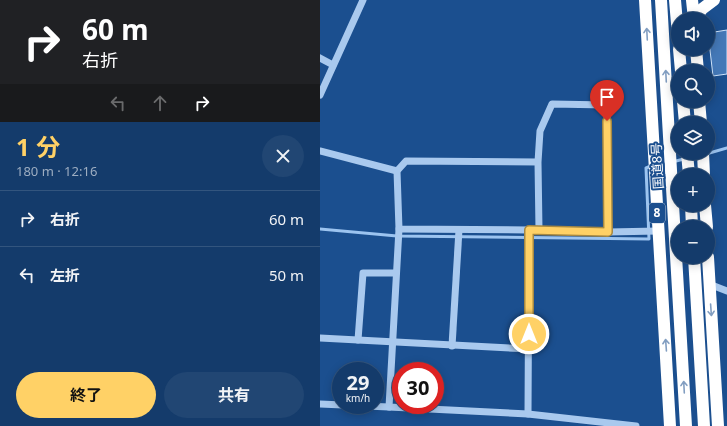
<!DOCTYPE html>
<html lang="ja">
<meta charset="utf-8">
<style>
body{margin:0;font-family:"Noto Sans","Noto Sans JP",sans-serif;background:#214673;color:#f1f3f6;height:100vh;display:flex;flex-direction:column;font-size:15px;white-space:nowrap}
*{box-sizing:border-box;margin:0}
p{font-size:13px;color:#9dadc1}
.icon{flex:none;width:22px;height:22px;fill:none;stroke:currentColor;stroke-width:2;stroke-linecap:round;stroke-linejoin:round}
.map{position:relative;flex:1;overflow:hidden}
.details{display:flex;flex-direction:column;background:#143b6b;width:320px}
.details>*{flex:none}
.top-card{background:#202124;color:#fff;overflow:hidden}
.tools{position:absolute;left:351px;top:12px;display:grid;gap:8px}
.tools a{display:grid;place-items:center;width:44px;height:44px;border-radius:50%;background:#143b6b;box-shadow:0 2px 10px #0003,0 0 0 1px #33557e;font-size:20px}
.speed{position:absolute;left:12px;top:362px;display:flex;gap:8px;font-size:20px;font-weight:700;text-align:center}
.speed>*{display:grid;place-content:center;width:52px;height:52px;border-radius:50%;background:#143b6b;box-shadow:0 2px 10px #0003,0 0 0 1px #33557e;line-height:1}
.speed small{font-size:10px;font-weight:400}
.speed .limit{border:6px solid #d22;background:#fff;color:#111}
.pin{position:absolute;display:grid;place-items:center;width:34px;height:34px;color:#fff;margin:-41px -17px;border-radius:50% 50% 50% 0;rotate:-45deg;box-shadow:0 0 4px #0007}
.pin .icon{rotate:45deg}
.me{position:absolute;width:44px;margin:-22px;rotate:0deg;stroke-linejoin:round;filter:drop-shadow(0 0 3px #0008)}
.turn{display:flex;align-items:center;gap:14px;height:84px;padding:0 16px;font-size:18px}
.turn .icon{width:52px;height:52px;stroke-width:2.5}
.turn b{display:block;font-size:28px;line-height:34px}
.lanes{display:flex;align-items:center;height:38px;padding:0 16px;background:#0003;justify-content:center;gap:20px;direction:ltr}
.lanes .off{opacity:.35}
.round{display:grid;place-items:center;flex:none;width:42px;height:42px;border-radius:21px;background:#214673}
.headline{display:flex;align-items:center;justify-content:space-between;height:68px;padding:0 16px}
h1{font-size:24px;font-weight:700;line-height:30px;color:#ffd166}
.primary-button{display:flex;gap:8px;margin-top:auto;padding:8px 16px}
.primary-button a{flex:1;height:46px;border-radius:24px;background:#ffd166;color:#111;font-size:16px;font-weight:700;line-height:46px;text-align:center}
.primary-button a+a{background:#214673;color:#f1f3f6}
ul{padding:0;list-style:none}
li{display:flex;align-items:center;gap:12px;height:56px;padding:0 16px;border-top:1px solid #33557e}
li div{flex:1}
li b{display:block;font-size:15px}
li em{font-style:normal}
main{display:flex;flex:1;min-height:0}
.map>svg:first-child{display:block}
.lines{fill:none;stroke-linecap:round;stroke-linejoin:round}
.stream{stroke:#9cc4f0;stroke-width:3}
.building{fill:#4478b7;stroke:#cfe3fa}
.minor{stroke:#a9c9ee;stroke-width:7}
.highway{stroke:#fff;stroke-width:12}
.highway-bridge{stroke:#fff;stroke-width:12}
.oneway{stroke:#829ec1}
.route-casing{stroke:#a68842;stroke-width:10}
.route{stroke:#ffd166;stroke-width:7}
.labels{text-anchor:middle;stroke-width:4;stroke-linejoin:round;paint-order:stroke}
.shield{fill:#1b4f8f;stroke:#bbcadd;stroke-width:1}
.shield-label{font-size:12px;font-weight:bold;fill:#fff}
.street-label{font-size:13px;fill:#fff;stroke:#1b4f8f}
</style>
<main>
<section class="details">
<div class="top-card">
<div class="turn"><svg class="icon" aria-label="right" viewBox="0 0 24 24"><path d="M7 20v-9h11M14 6l5 5-5 5"/></svg><div><b>60 m</b>右折</div></div>
<div class="lanes"><svg class="icon off" aria-label="left" viewBox="0 0 24 24"><path d="M17 20v-9H6M10 6l-5 5 5 5"/></svg><svg class="icon off" aria-label="ahead" viewBox="0 0 24 24"><path d="M12 20V5M6 11l6-6 6 6"/></svg><svg class="icon" aria-label="right" viewBox="0 0 24 24"><path d="M7 20v-9h11M14 6l5 5-5 5"/></svg></div>
</div>
<div class="headline"><div><h1>1 分</h1><p>180 m · 12:16</p></div><a class="round"><svg class="icon" aria-label="close" viewBox="0 0 24 24"><path d="M6 6l12 12M18 6L6 18"/></svg></a></div>
<ul>
<li><svg class="icon" aria-label="right" viewBox="0 0 24 24"><path d="M7 20v-9h11M14 6l5 5-5 5"/></svg><div><b>右折</b></div><em>60 m</em></li>
<li><svg class="icon" aria-label="left" viewBox="0 0 24 24"><path d="M17 20v-9H6M10 6l-5 5 5 5"/></svg><div><b>左折</b></div><em>50 m</em></li>
</ul>
<div class="primary-button"><a>終了</a><a>共有</a></div>
</section>
<div class="map">
<svg width="407" height="426" viewBox="0 0 407 426">
<rect width="100%" height="100%" fill="#1b4f8f"/>
<g class="lines">
<g class="stream">
<polyline points="386,154 407,148"/>
<polyline points="352,162 364,159"/>
<polyline points="0,229 77,236 329,239 326,168 331,166"/>
</g>
</g>
<polygon class="building" points="407,30 407,74 393,76 388,33"/>
<g class="lines">
<g class="minor">
<polyline points="0,58 13,65"/>
<polyline points="0,95 43,0"/>
<polyline points="0,151 77,171"/>
<polyline points="218,162 86,161 77,171 79,229 209,230 288,232 287,105 232,104 220,131 218,162 219,230"/>
<polyline points="79,229 69,407 208,414 316,426"/>
<polyline points="288,232 338,231"/>
<polyline points="389,284 407,291"/>
<polyline points="0,338 209,349"/>
<polyline points="38,340 43,273 76,273"/>
<polyline points="132,346 139,230"/>
<polyline points="0,404 69,407"/>
<polyline points="208,414 209,230"/>
</g>
<g class="highway">
<polyline points="325,0 350,426"/>
<polyline points="372,0 374,19"/>
<polyline points="375,19 382,9 394,0"/>
<polyline points="359,49 361,71"/>
<polyline points="376,49 378,71"/>
<polyline points="363,101 365,123"/>
<polyline points="379,101 381,123"/>
<polyline points="367,153 369,175"/>
<polyline points="383,153 384,175"/>
<polyline points="371,205 372,227"/>
<polyline points="385,205 387,227"/>
<polyline points="374,257 384,426"/>
<polyline points="388,257 398,426"/>
</g>
<g class="highway-bridge">
<polyline points="341,0 366,426"/>
<polyline points="355,0 358,35"/>
</g>
</g>
<defs><path id="oneway-shaft" d="M-6 0H5M1.5-3L5.5 0L1.5 3" fill="none" stroke-width="1.6" stroke-linecap="round" stroke-linejoin="round"/></defs>
<g class="oneway">
<use href="#oneway-shaft" transform="translate(327 34) rotate(-93)"/>
<use href="#oneway-shaft" transform="translate(346 76) rotate(-93)"/>
<use href="#oneway-shaft" transform="translate(391 310) rotate(86)"/>
<use href="#oneway-shaft" transform="translate(346 345) rotate(-94)"/>
<use href="#oneway-shaft" transform="translate(364 387) rotate(-93)"/>
</g>
<g class="lines">
<defs>
<polyline id="route" points="209,334 209,230 288,232 287,121"/>
</defs>
<use href="#route" class="route-casing"/>
<use href="#route" class="route"/>
</g>
<g class="labels">
<rect class="shield" x="329" y="203" width="16" height="20" rx="3"/>
<g class="shield-label">
<text x="337" y="217">8</text>
</g>
<g class="street-label">
<text transform="translate(337 166) rotate(-93)" y="5">国道8号</text>
</g>
</g>
</svg>
<div class="tools">
<a><svg class="icon" aria-label="sound" viewBox="0 0 24 24"><path d="M4 9h4l5-4v14l-5-4H4zM17 9q2 3 0 6"/></svg></a>
<a><svg class="icon" aria-label="search" viewBox="0 0 24 24"><circle cx="10" cy="10" r="6"/><path d="M15 15l6 6"/></svg></a>
<a><svg class="icon" aria-label="layers" viewBox="0 0 24 24"><path d="M12 4l9 5-9 5-9-5zM3 14l9 5 9-5"/></svg></a>
<a>+</a>
<a>−</a>
</div>
<div class="speed"><div>29<small>km/h</small></div><div class="limit">30</div></div>
<div class="pin" style="left:287px;top:121px;background:#d93025"><svg class="icon" aria-label="arrive" viewBox="0 0 24 24"><path d="M6 21V4h12l-3 4 3 4H6"/></svg></div>
<svg class="me" style="left:209px;top:334px" viewBox="-20 -20 40 40"><circle r="17" fill="#ffd166" stroke="#fff" stroke-width="3"/><path d="M0-11L8 9 0 5-8 9z" fill="#fff"/></svg>
</div>
</main>
